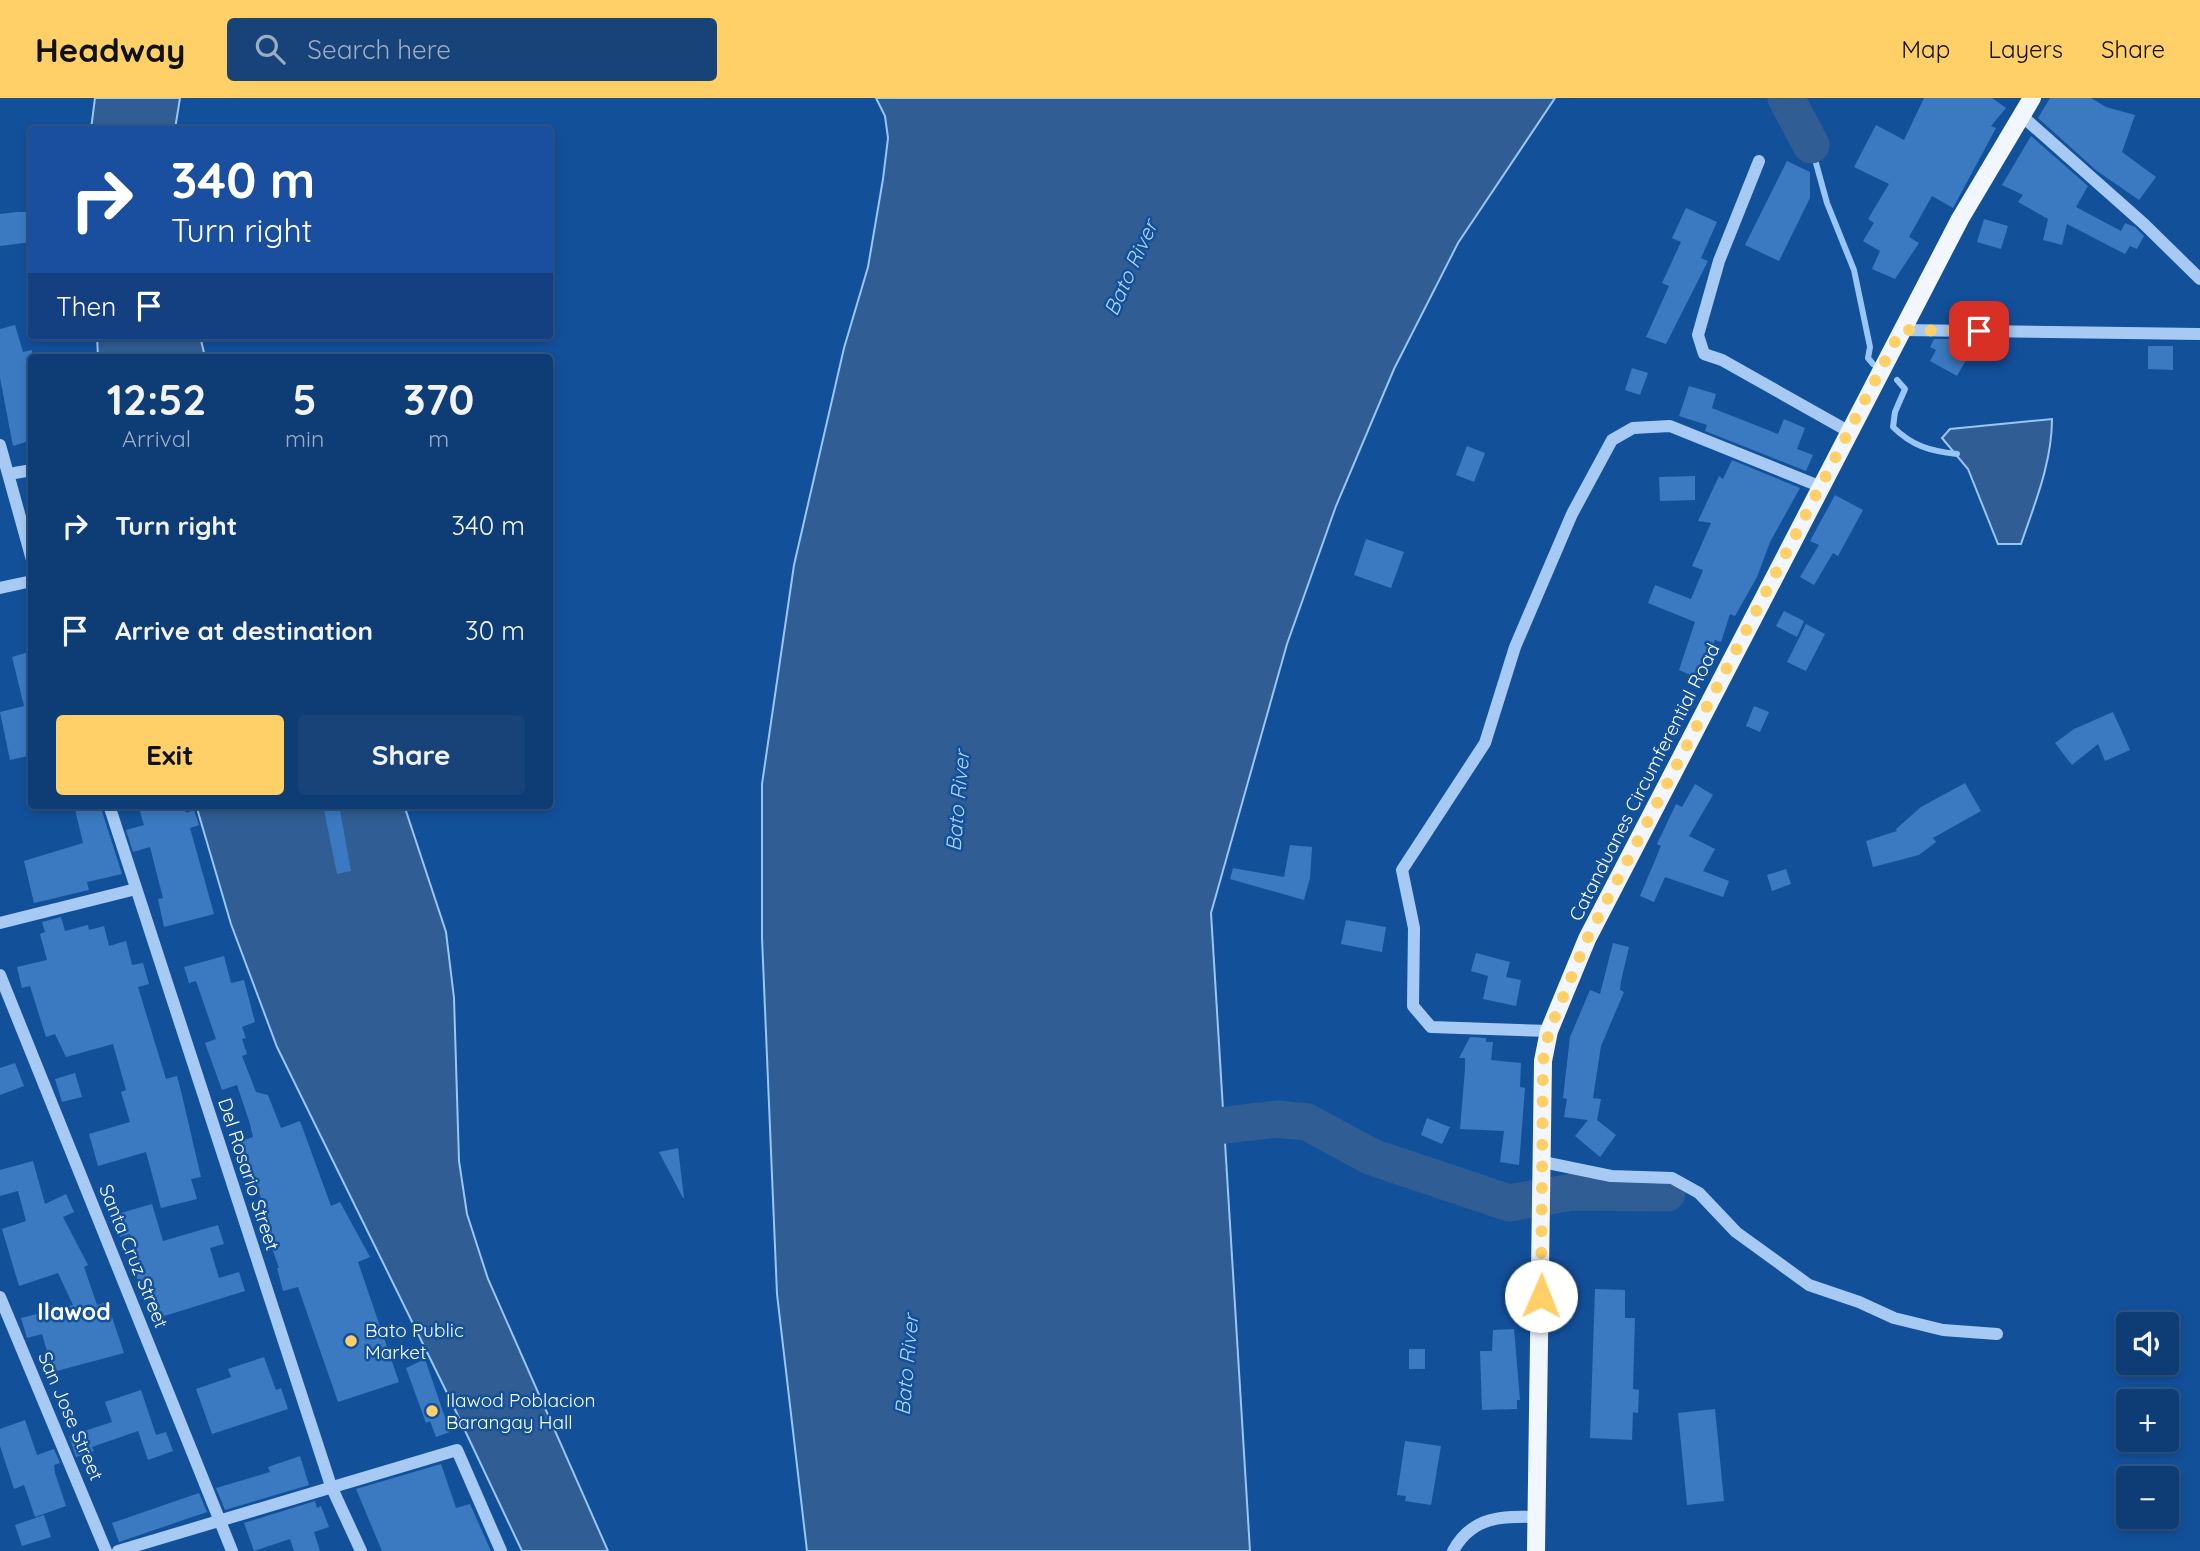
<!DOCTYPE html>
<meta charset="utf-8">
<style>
body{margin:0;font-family:Quicksand,sans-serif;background:#174379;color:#f1f3f6;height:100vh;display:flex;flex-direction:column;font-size:26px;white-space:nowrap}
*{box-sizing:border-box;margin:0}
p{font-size:23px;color:#9badc5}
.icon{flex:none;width:38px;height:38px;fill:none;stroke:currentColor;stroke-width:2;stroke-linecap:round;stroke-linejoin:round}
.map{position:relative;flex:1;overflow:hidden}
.sheet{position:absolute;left:28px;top:256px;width:525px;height:455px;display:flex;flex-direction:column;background:#0e3c74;border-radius:7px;box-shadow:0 4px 10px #0003,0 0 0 2px #2e5686}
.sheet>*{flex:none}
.hud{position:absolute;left:28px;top:28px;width:525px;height:214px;border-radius:7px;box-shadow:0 4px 10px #0003,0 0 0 2px #2e5686;background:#1a4fa0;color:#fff;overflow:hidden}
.fabs{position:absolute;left:2116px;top:1214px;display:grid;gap:14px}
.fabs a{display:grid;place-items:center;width:63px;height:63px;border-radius:7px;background:#0e3c74;box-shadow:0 4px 10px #0003,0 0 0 2px #2e5686;font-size:35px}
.pin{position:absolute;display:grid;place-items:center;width:60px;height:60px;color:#fff;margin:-30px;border-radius:14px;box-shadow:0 4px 10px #0006}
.me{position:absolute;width:77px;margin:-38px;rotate:1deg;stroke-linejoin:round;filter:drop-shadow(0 0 5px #0008)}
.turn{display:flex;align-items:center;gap:24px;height:147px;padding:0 28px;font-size:32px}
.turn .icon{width:91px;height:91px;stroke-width:2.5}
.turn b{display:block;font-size:49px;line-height:60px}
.then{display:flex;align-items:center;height:66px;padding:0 28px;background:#0003;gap:14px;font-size:26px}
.eta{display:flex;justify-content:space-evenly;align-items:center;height:119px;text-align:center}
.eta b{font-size:42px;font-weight:800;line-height:49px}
.primary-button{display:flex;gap:14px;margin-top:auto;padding:14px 28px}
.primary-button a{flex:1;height:80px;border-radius:7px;background:#ffd068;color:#111;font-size:28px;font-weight:800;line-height:80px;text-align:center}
.primary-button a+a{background:#174379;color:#f1f3f6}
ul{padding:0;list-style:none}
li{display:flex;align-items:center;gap:21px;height:105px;padding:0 28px}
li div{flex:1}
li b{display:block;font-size:26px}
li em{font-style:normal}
header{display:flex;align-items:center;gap:42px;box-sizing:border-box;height:98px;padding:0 35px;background:#ffd068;color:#111}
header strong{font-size:33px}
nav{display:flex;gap:38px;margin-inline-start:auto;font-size:24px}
.search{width:490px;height:63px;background:#174379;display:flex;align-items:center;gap:18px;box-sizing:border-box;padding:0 24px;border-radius:7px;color:#9badc5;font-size:26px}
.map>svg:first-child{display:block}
.water{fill:#305d93;stroke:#98c6f6;stroke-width:2}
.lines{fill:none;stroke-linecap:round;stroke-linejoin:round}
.stream{stroke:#98c6f6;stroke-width:6}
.river{stroke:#305d93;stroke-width:37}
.building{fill:#3b7ac1}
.minor{stroke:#a6caf3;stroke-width:12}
.major{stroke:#f2f7ff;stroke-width:18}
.route{stroke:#ffd068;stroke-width:12;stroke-dasharray:0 21.6}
.poi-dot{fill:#ffd068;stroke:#13509a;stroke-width:2.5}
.labels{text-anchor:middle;stroke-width:5;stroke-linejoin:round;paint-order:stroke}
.street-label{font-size:19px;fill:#fff;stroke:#13509a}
.poi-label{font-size:19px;fill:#fff;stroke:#13509a;text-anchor:start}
.water-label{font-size:21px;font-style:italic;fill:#b2d5fa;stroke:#13509a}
.quarter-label{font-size:23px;font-weight:bold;fill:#fff;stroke:#13509a}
</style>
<header>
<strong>Headway</strong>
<div class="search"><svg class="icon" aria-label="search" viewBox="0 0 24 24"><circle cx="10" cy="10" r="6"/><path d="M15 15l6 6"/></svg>Search here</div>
<nav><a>Map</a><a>Layers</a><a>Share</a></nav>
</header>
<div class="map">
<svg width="2200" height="1453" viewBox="0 0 2200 1453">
<rect width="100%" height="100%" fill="#13509a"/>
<g class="water">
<polygon points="95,0 180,0 175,31 91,31"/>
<polygon points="876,0 1555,0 1458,145 1394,271 1336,408 1287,546 1211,815 1250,1453 807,1453 777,1196 762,840 762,686 794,467 844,250 868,169 883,81 888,40 885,18"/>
<polygon points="97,238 200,238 205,259 98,259"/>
<path d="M2052,321C2052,364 2035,405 2021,446H1998L1968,371L1942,340L1950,331Z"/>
<polygon points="196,707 404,707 446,834 454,900 459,1063 467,1116 488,1181 608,1453 522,1453 451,1303 277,949 231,826"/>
</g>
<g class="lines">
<g class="stream">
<polyline points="1811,47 1827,105 1854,172 1870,249 1868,260 1873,266"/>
<path d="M1897,282L1905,291L1895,314L1893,329C1912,348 1930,353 1957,356"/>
</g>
<g class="river">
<polyline points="1786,0 1811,47"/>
<polyline points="1175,1033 1277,1021 1307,1024 1372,1059 1509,1105 1572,1094 1667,1095"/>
</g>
</g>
<g class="building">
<polygon points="1924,0 1992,0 2006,10 1991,28 1996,30 1953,110 1932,98 1909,139 1919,145 1895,181 1872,171 1880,153 1863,143 1874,125 1868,121 1889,86 1854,69 1876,27 1904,42"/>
<polygon points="2050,0 2091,0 2106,9 2135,17 2122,54 2156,79 2139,102 2097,73 2038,20"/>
<polygon points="2031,38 2088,88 2076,109 2121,133 2125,125 2135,129 2144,138 2137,151 2130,148 2125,156 2067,126 2062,147 2043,142 2048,121 2018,104 2023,97 2002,87"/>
<polygon points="1787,63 1810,74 1810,100 1779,163 1745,147"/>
<polygon points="1686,110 1717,124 1701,160 1708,163 1666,246 1646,239 1669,188 1662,185 1681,144 1672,140"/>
<polygon points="16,114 32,114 32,144 0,148 0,116"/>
<polygon points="1984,121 2008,128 2001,151 1977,144"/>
<polygon points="15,227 23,254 32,252 32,342 13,348 0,280 0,231"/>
<polygon points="1934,241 1950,241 1971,253 1957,278 1930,263 1936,252 1930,249"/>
<polygon points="2148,248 2173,248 2173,272 2148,271"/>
<polygon points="1632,270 1648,275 1640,297 1625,292"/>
<polygon points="1689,288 1716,296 1712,310 1778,336 1784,321 1805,330 1797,351 1813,357 1806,373 1705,333 1707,327 1679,318"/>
<polygon points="1467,348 1485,355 1474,384 1456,377"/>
<polygon points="1732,362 1800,390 1770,444 1757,479 1735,518 1730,516 1721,544 1715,542 1697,580 1679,572 1695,524 1648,505 1655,487 1691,501 1703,472 1692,468 1711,425 1698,423 1719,378 1723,381"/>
<polygon points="1695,378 1695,402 1660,403 1659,379"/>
<polygon points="1835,397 1863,412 1838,458 1833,455 1814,487 1800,479 1819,447 1810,443"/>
<polygon points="1366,441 1404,454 1391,490 1354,477"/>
<polygon points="1784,513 1804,523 1797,539 1776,528"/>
<polygon points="1806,526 1825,536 1806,573 1787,564"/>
<polygon points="32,553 32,657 10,662 0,614 24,608 12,559"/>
<polygon points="1754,608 1769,614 1760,634 1746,628"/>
<polygon points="2113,614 2130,652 2105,663 2098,646 2072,667 2055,645 2074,631"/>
<polygon points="1965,685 1981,713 1933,740 1936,744 1919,757 1873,769 1866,743 1897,733 1896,731 1921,709"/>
<polygon points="1695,686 1713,697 1689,738 1715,751 1703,773 1729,783 1723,799 1665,779 1654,804 1640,798 1661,748 1657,746 1676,706 1682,709"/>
<polygon points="74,707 100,707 122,776 87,784 89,792 34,805 24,763 83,745"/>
<polygon points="138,707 184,707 186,715 194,712 199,727 190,730 214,816 164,829 158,801 163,800 150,749 133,754 126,732 144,727"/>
<polygon points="323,707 339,707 351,773 337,776"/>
<polygon points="1290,747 1312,749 1310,780 1304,802 1230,781 1233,770 1284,779"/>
<polygon points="1786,771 1791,786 1772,793 1767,777"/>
<polygon points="61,819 65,833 88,827 89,832 104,828 109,848 126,843 132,867 143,865 149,886 138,889 166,981 177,978 181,993 201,1079 191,1081 197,1101 161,1110 146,1054 98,1068 89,1036 130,1024 121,994 126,992 113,946 66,959 55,936 46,939 30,888 22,890 17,869 47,862 40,836 45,834 42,824"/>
<polygon points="1346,822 1386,829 1382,854 1341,846"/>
<polygon points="1613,845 1629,849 1621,883 1620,892 1624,894 1601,948 1593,1000 1601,1001 1597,1022 1616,1037 1600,1059 1575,1038 1588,1022 1564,1019 1567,1001 1563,1000 1570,939 1590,892 1600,896"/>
<polygon points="1476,855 1510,864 1506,879 1521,882 1516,908 1483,901 1488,878 1471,873"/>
<polygon points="224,858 231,885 244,882 255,924 242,929 246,940 242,941 247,956 242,958 256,994 268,997 281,1030 300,1023 331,1108 340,1104 370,1159 358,1164 399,1284 338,1304 298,1189 283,1193 277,1170 279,1170 263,1124 267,1122 257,1086 251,1088 247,1073 251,1072 241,1043 253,1039 250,1026 237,987 222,992 205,945 216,941 196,883 189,885 184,869"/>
<polygon points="1470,939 1486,940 1486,944 1493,944 1491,962 1521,965 1520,989 1525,990 1519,1067 1500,1064 1504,1033 1460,1031 1465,971 1465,960 1459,960"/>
<polygon points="15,965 24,988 0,997 0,970"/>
<polygon points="75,975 82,999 62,1004 55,981"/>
<polygon points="1427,1020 1450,1029 1442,1046 1421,1037"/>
<polygon points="678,1050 684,1100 683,1100 659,1054"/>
<polygon points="33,1063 45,1106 66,1096 74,1114 63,1119 88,1167 84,1169 97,1207 107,1204 124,1255 53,1274 42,1236 27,1240 21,1220 73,1207 58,1175 19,1188 2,1131 26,1123 18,1093 0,1098 0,1072"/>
<polygon points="152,1106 163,1143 218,1127 224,1146 210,1150 219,1180 239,1174 245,1193 161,1219 153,1193 142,1196 134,1170 140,1168 130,1136 120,1139 114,1117"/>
<polygon points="1595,1191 1625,1192 1625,1220 1635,1220 1633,1291 1639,1292 1638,1315 1633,1314 1632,1342 1590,1340"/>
<polygon points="1514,1231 1520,1302 1517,1302 1517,1311 1482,1312 1480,1253 1492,1253 1493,1232"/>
<rect x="1409" y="1251" width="16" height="20"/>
<polygon points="264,1259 276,1292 281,1290 288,1311 212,1336 196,1291 231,1279 228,1271"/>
<polygon points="425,1261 450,1334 436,1339 430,1323 426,1325 406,1270"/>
<polygon points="141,1292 156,1337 166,1334 173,1353 148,1362 138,1333 92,1349 94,1353 76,1359 69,1338 112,1324 105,1304"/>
<polygon points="1715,1311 1724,1403 1687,1407 1678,1315"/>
<polygon points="25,1322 37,1357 54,1351 60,1365 54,1367 55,1375 66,1408 35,1419 24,1387 14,1391 0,1348 0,1331"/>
<polygon points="1405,1343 1441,1348 1431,1407 1405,1403 1406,1398 1397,1397"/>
<polygon points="300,1358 309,1387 225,1412 216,1390 270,1374 268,1369"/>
<polygon points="441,1366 456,1410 470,1406 491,1453 382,1453 356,1391"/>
<polygon points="199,1395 207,1414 119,1444 112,1425"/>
<polygon points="315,1403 317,1410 321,1408 329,1429 314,1434 320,1453 294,1453 290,1441 254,1453 244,1425"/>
<polygon points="44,1417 51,1439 22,1448 15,1427"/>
</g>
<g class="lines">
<g class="minor">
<polyline points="2022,18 2144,126 2200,181"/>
<polyline points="1759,63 1719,163 1698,237 1704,256 1722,262 1848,333"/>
<polyline points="1901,232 2200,236"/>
<polyline points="0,347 32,462"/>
<polyline points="9,376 32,372"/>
<polyline points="0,490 32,483"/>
<polyline points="109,707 331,1388 361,1453"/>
<polyline points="0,825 136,791"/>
<polyline points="0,877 232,1453"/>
<polyline points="1549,933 1431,929 1413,908 1414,830 1402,772 1485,645 1515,549 1572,416 1612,342 1633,330 1670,328 1819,388"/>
<polyline points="1543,1064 1611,1078 1672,1080 1699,1095 1736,1134 1809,1187 1859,1204 1894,1220 1943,1232 1997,1236"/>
<polyline points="0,1199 106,1453"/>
<polyline points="118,1453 457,1352 501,1453"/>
<path d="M1453,1453C1472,1418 1502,1418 1537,1419"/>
</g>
<polyline class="major" points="1536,1453 1543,963 1549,933 1587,841 1960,121 2032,0"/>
</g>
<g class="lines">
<polyline class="route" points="1541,1198 1543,963 1549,933 1587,841 1901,232 1979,233"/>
</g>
<g class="poi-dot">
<circle cx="351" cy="1243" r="7"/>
<circle cx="432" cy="1313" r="7"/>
</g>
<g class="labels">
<g class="street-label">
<text transform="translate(1644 684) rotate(-63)" y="7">Catanduanes Circumferential Road</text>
<text transform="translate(249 1076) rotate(72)" y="7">Del Rosario Street</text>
<text transform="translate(134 1158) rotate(68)" y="7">Santa Cruz Street</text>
<text transform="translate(71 1318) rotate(67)" y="7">San Jose Street</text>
</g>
<g class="poi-label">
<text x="365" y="1239">Bato Public<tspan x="365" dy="22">Market</tspan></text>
<text x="446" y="1309">Ilawod Poblacion<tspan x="446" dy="22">Barangay Hall</tspan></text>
</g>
<g class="water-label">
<text transform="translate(1131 170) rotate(-66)" y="7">Bato River</text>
<text transform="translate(958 703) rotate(-85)" y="7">Bato River</text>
<text transform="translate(907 1267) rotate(-85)" y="7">Bato River</text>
</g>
<g class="quarter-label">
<text x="74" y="1222">Ilawod</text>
</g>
</g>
</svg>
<div class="fabs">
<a><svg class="icon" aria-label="sound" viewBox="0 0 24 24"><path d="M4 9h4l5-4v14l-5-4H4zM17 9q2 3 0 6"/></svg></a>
<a>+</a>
<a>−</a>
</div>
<div class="pin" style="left:1979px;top:233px;background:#d93025"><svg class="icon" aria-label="arrive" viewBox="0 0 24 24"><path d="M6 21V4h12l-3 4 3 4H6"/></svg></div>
<svg class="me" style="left:1541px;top:1198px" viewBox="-20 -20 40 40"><circle r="19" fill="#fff"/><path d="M0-13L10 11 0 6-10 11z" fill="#ffd068"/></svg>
<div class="hud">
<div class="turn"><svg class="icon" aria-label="right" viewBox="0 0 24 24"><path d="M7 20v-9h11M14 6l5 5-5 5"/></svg><div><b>340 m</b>Turn right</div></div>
<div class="then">Then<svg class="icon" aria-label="arrive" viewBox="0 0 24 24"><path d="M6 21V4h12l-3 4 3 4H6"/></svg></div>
</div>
<section class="sheet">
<div class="eta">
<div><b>12:52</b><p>Arrival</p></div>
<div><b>5</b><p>min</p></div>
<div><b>370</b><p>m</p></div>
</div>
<ul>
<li><svg class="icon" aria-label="right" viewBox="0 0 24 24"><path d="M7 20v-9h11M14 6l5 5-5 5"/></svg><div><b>Turn right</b></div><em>340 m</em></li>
<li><svg class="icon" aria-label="arrive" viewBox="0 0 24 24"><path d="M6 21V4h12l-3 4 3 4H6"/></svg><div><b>Arrive at destination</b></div><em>30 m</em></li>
</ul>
<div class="primary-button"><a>Exit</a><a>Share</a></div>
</section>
</div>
